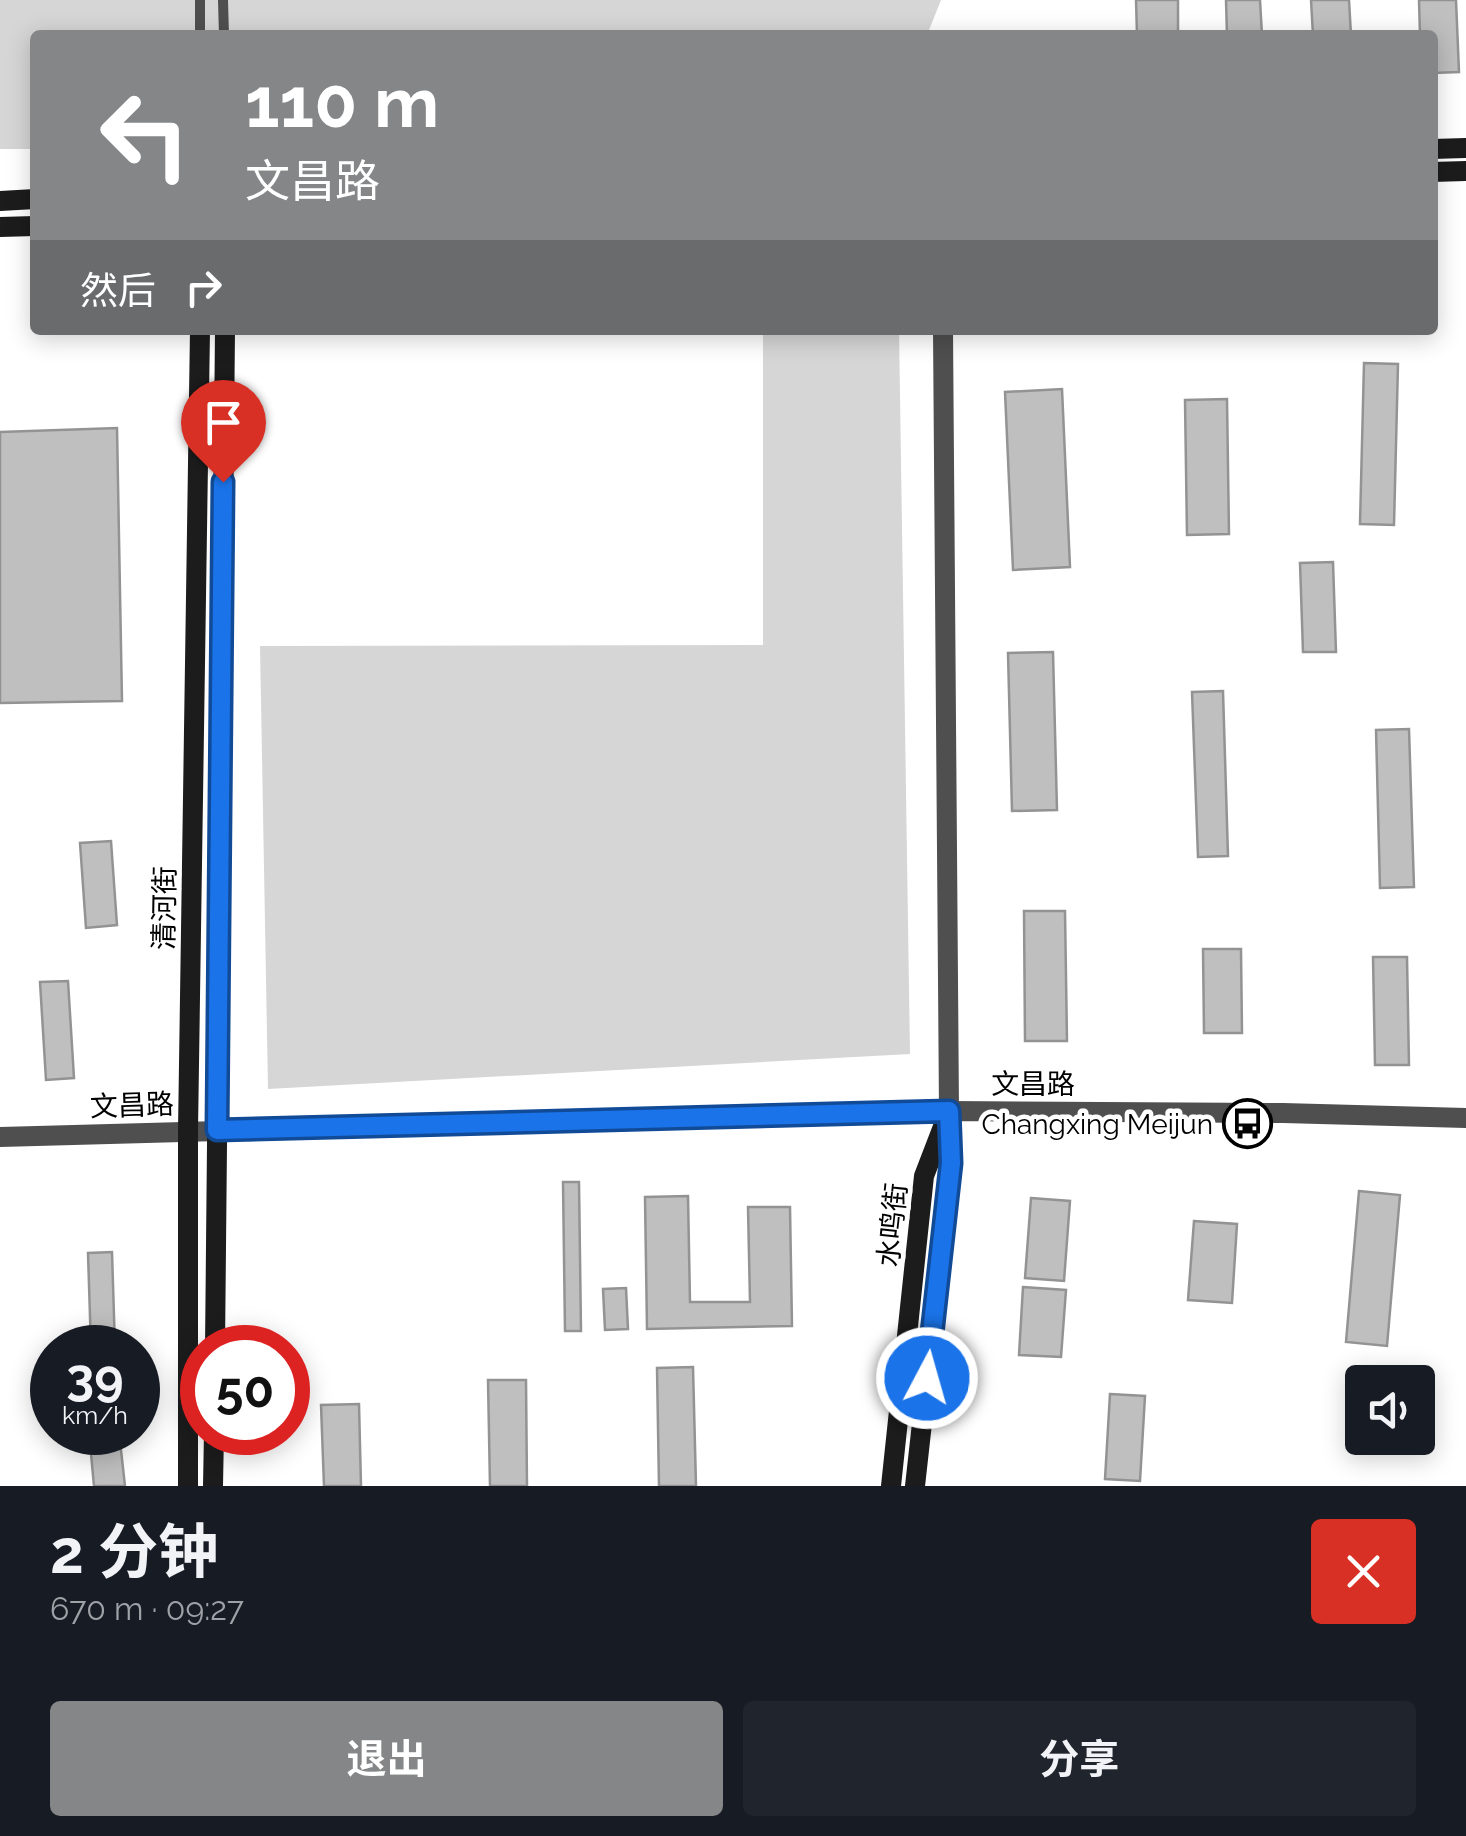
<!DOCTYPE html>
<html lang="zh">
<meta charset="utf-8">
<style>
body{margin:0;font-family:Raleway,"Noto Sans SC",sans-serif;background:#20242c;color:#f1f3f6;height:100vh;display:flex;flex-direction:column;font-size:38px;white-space:nowrap}
*{box-sizing:border-box;margin:0}
p{font-size:32px;color:#9ea1a6}
.icon{flex:none;width:55px;height:55px;fill:none;stroke:currentColor;stroke-width:2;stroke-linecap:round;stroke-linejoin:round}
.map{position:relative;height:1486px;overflow:hidden}
.details{display:flex;flex-direction:column;background:#171b24;flex:1}
.details>*{flex:none}
.hud{position:absolute;left:30px;top:30px;width:1408px;height:305px;border-radius:10px;box-shadow:0 5px 25px #0003;background:#858687;color:#fff;overflow:hidden}
.fabs{position:absolute;left:1345px;top:1365px;display:grid;gap:20px}
.fabs a{display:grid;place-items:center;width:90px;height:90px;border-radius:10px;background:#171b24;box-shadow:0 5px 25px #0003;font-size:50px}
.speed{position:absolute;left:30px;top:1325px;display:flex;gap:20px;font-size:50px;font-weight:700;text-align:center}
.speed>*{display:grid;place-content:center;width:130px;height:130px;border-radius:50%;background:#171b24;box-shadow:0 5px 25px #0003;line-height:1}
.speed small{font-size:25px;font-weight:400}
.speed .limit{border:15px solid #d22;background:#fff;color:#111}
.pin{position:absolute;display:grid;place-items:center;width:85px;height:85px;color:#fff;margin:-102px -42px;border-radius:50% 50% 50% 0;rotate:-45deg;box-shadow:0 0 10px #0007}
.pin .icon{rotate:45deg}
.me{position:absolute;width:110px;margin:-55px;rotate:6deg;stroke-linejoin:round;filter:drop-shadow(0 0 8px #0008)}
.turn{display:flex;align-items:center;gap:35px;height:210px;padding:0 50px;font-size:45px}
.turn .icon{width:130px;height:130px;stroke-width:2.5}
.turn b{display:block;font-size:70px;line-height:85px}
.then{display:flex;align-items:center;height:95px;padding:0 50px;background:#0003;gap:20px;font-size:38px}
.round{display:grid;place-items:center;flex:none;width:105px;height:105px;border-radius:10px;background:#20242c}
.summary{display:flex;align-items:center;justify-content:space-between;height:170px;padding:0 50px}
h1{font-size:60px;font-weight:700;line-height:75px}
.action{display:flex;gap:20px;margin-top:auto;padding:20px 50px}
.action a{flex:1;height:115px;border-radius:10px;background:#858687;color:#fff;font-size:40px;font-weight:700;line-height:115px;text-align:center}
.action a+a{background:#20242c;color:#f1f3f6}
.map>svg:first-child{display:block}
.green{fill:#d6d6d6}
.building{fill:#bfbfbf;stroke:#939393;stroke-width:2.5}
.lines{fill:none;stroke-linecap:round;stroke-linejoin:round}
.service{stroke:#4f4f4f;stroke-width:10}
.tertiary{stroke:#4f4f4f;stroke-width:20}
.secondary{stroke:#1c1c1c;stroke-width:20}
.route-casing{stroke:#114b97;stroke-width:25}
.route{stroke:#1a73e8;stroke-width:18}
.labels{text-anchor:middle;stroke-width:9;stroke-linejoin:round;paint-order:stroke}
.street-label{font-size:28px;fill:#000;stroke:#fff}
.poi-label{font-size:28px;fill:#000;stroke:#fff;text-anchor:end}
</style>
<div class="map">
<svg width="1466" height="1486" viewBox="0 0 1466 1486">
<rect width="100%" height="100%" fill="#fff"/>
<g class="green">
<polygon points="0,0 941,0 927,35 35,35 35,149 0,149"/>
<polygon points="763,330 899,330 910,1054 268,1089 260,646 763,645"/>
</g>
<g class="building">
<polygon points="1136,0 1178,0 1178,35 1137,35"/>
<polygon points="1226,0 1260,0 1262,35 1227,35"/>
<polygon points="1311,0 1349,0 1351,35 1313,35"/>
<polygon points="1419,0 1456,0 1459,72 1432,73 1432,35 1420,35"/>
<polygon points="1364,363 1398,364 1394,525 1360,524"/>
<polygon points="1062,389 1070,567 1013,570 1005,392"/>
<polygon points="1227,399 1229,534 1187,535 1185,400"/>
<polygon points="117,428 122,701 0,703 0,432"/>
<polygon points="1333,562 1336,652 1303,652 1300,563"/>
<polygon points="1053,652 1057,810 1012,811 1008,653"/>
<polygon points="1223,691 1228,856 1198,857 1192,692"/>
<polygon points="1409,729 1414,887 1380,888 1376,730"/>
<polygon points="111,841 117,925 86,928 80,843"/>
<polygon points="1024,911 1065,911 1067,1041 1025,1041"/>
<polygon points="1203,949 1241,949 1242,1033 1204,1033"/>
<polygon points="1373,957 1407,957 1409,1065 1375,1065"/>
<polygon points="68,981 74,1078 46,1080 40,982"/>
<polygon points="563,1182 579,1182 581,1331 565,1331"/>
<polygon points="1359,1191 1400,1195 1387,1346 1346,1342"/>
<polygon points="688,1196 690,1302 750,1302 748,1207 790,1207 792,1326 647,1329 645,1197"/>
<polygon points="1031,1198 1070,1201 1064,1281 1025,1278"/>
<polygon points="1194,1221 1237,1224 1232,1303 1188,1300"/>
<polygon points="112,1252 115,1348 91,1348 88,1253"/>
<polygon points="1023,1287 1066,1290 1061,1357 1019,1355"/>
<polygon points="626,1288 628,1329 605,1330 603,1289"/>
<polygon points="693,1367 696,1486 659,1486 657,1368"/>
<polygon points="488,1380 526,1380 527,1486 490,1486"/>
<polygon points="1110,1394 1145,1396 1140,1481 1105,1479"/>
<polygon points="359,1404 361,1486 324,1486 321,1405"/>
<polygon points="89,1432 119,1432 125,1486 94,1486"/>
</g>
<g class="lines">
<g class="service">
<polyline points="200,0 200,35"/>
<polyline points="223,0 224,35"/>
</g>
<g class="tertiary">
<polyline points="943,330 949,1111"/>
<polyline points="0,1137 949,1111 1283,1113 1466,1118"/>
</g>
<g class="secondary">
<polyline points="1432,149 1466,148"/>
<polyline points="1432,172 1466,171"/>
<polyline points="0,201 35,199"/>
<polyline points="0,227 35,226"/>
<polyline points="215,1348 225,330"/>
<polyline points="188,1486 188,1131 200,330"/>
<polyline points="213,1486 214,1432"/>
<polyline points="891,1486 924,1176 949,1111"/>
<polyline points="915,1486 951,1163 950,1120"/>
</g>
</g>
<g class="lines">
<defs>
<polyline id="route" points="223,482 217,1130 949,1111 951,1163 927,1378"/>
</defs>
<use href="#route" class="route-casing"/>
<use href="#route" class="route"/>
</g>
<defs>
<symbol id="bus-ring" viewBox="-11 -11 22 22"><circle r="9.5" fill="#fff" stroke="#000" stroke-width="1.5"/><path d="M-5-6H5V4H4V6H2V4H-2V6H-4V4H-5ZM-3.5-4V0h7V-4ZM-3.5 1.2v1.5H-2V1.2ZM2 1.2v1.5H3.5V1.2Z" fill="#000"/></symbol>
</defs>
<g fill-rule="evenodd">
<use href="#bus-ring" x="1220" y="1096" width="55" height="55"/>
</g>
<g class="labels">
<g class="street-label">
<text transform="translate(164 908) rotate(-89)" y="10">清河街</text>
<text x="1033" y="1094">文昌路</text>
<text transform="translate(132 1105) rotate(-2)" y="10">文昌路</text>
<text transform="translate(892 1225) rotate(-84)" y="10">水鸣街</text>
</g>
<g class="poi-label">
<text x="1213" y="1134">Changxing Meijun</text>
</g>
</g>
</svg>
<div class="fabs">
<a><svg class="icon" aria-label="sound" viewBox="0 0 24 24"><path d="M4 9h4l5-4v14l-5-4H4zM17 9q2 3 0 6"/></svg></a>
</div>
<div class="speed"><div>39<small>km/h</small></div><div class="limit">50</div></div>
<div class="pin" style="left:223px;top:482px;background:#d93025"><svg class="icon" aria-label="arrive" viewBox="0 0 24 24"><path d="M6 21V4h12l-3 4 3 4H6"/></svg></div>
<svg class="me" style="left:927px;top:1378px" viewBox="-20 -20 40 40"><circle r="17" fill="#1a73e8" stroke="#fff" stroke-width="3"/><path d="M0-11L8 9 0 5-8 9z" fill="#fff"/></svg>
<div class="hud">
<div class="turn"><svg class="icon" aria-label="left" viewBox="0 0 24 24"><path d="M17 20v-9H6M10 6l-5 5 5 5"/></svg><div><b>110 m</b>文昌路</div></div>
<div class="then">然后<svg class="icon" aria-label="right" viewBox="0 0 24 24"><path d="M7 20v-9h11M14 6l5 5-5 5"/></svg></div>
</div>
</div>
<section class="details">
<div class="summary"><div><h1>2 分钟</h1><p>670 m · 09:27</p></div><a class="round" style="background:#d93025;color:#fff"><svg class="icon" aria-label="close" viewBox="0 0 24 24"><path d="M6 6l12 12M18 6L6 18"/></svg></a></div>
<div class="action"><a>退出</a><a>分享</a></div>
</section>
